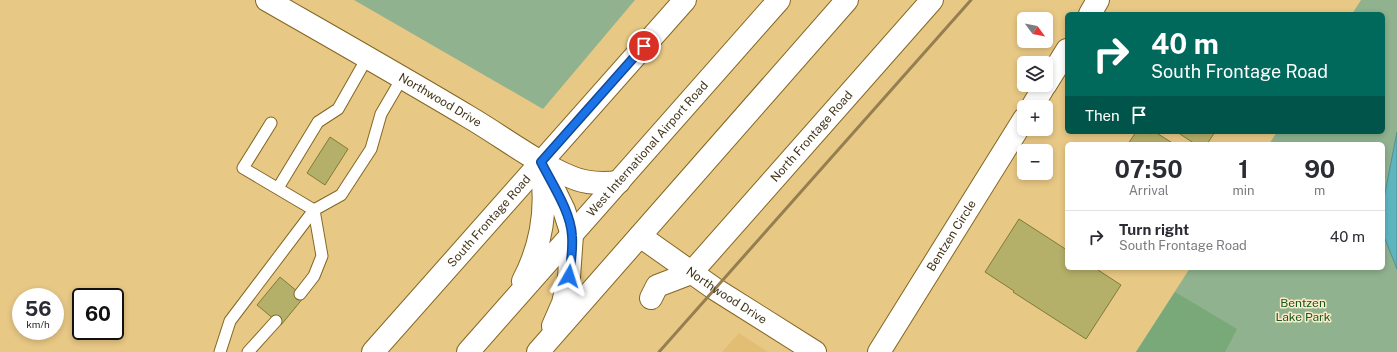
<!DOCTYPE html>
<meta charset="utf-8">
<style>
body{margin:0;font-family:"Public Sans",sans-serif;background:#f7f7f7;color:#2b2b33;height:100vh;display:flex;flex-direction:column;font-size:15px;white-space:nowrap}
*{box-sizing:border-box;margin:0}
p{font-size:13px;color:#7c7c81}
.icon{flex:none;width:22px;height:22px;fill:none;stroke:currentColor;stroke-width:2;stroke-linecap:round;stroke-linejoin:round}
.map{position:relative;flex:1;overflow:hidden}
.panel{position:absolute;left:1065px;top:142px;width:320px;height:128px;display:flex;flex-direction:column;background:#fff;border-radius:6px;box-shadow:0 2px 6px #0003}
.panel>*{flex:none}
.guide{position:absolute;left:1065px;top:12px;width:320px;height:122px;border-radius:6px;box-shadow:0 2px 6px #0003;background:#00695c;color:#fff;overflow:hidden}
.needle{width:26px;rotate:122deg}
.buttons{position:absolute;left:1017px;top:12px;display:grid;gap:8px}
.buttons a{display:grid;place-items:center;width:36px;height:36px;border-radius:6px;background:#fff;box-shadow:0 2px 6px #0003;font-size:20px}
.speed{position:absolute;left:12px;top:288px;display:flex;gap:8px;font-size:20px;font-weight:700;text-align:center}
.speed>*{display:grid;place-content:center;width:52px;height:52px;border-radius:50%;background:#fff;box-shadow:0 2px 6px #0003;line-height:1}
.speed small{font-size:10px;font-weight:400}
.speed .limit{border:2px solid #111;border-radius:6px;background:#fff;color:#111}
.pin{position:absolute;display:grid;place-items:center;width:34px;height:34px;color:#fff;margin:-17px;border:2px solid #fff;border-radius:50%;box-shadow:0 1px 4px #0007}
.me{position:absolute;width:44px;margin:-22px;rotate:6deg;stroke-linejoin:round;filter:drop-shadow(0 0 3px #0008)}
.turn{display:flex;align-items:center;gap:14px;height:84px;padding:0 20px;font-size:18px}
.turn .icon{width:52px;height:52px;stroke-width:2.5}
.turn b{display:block;font-size:28px;line-height:34px}
.then{display:flex;align-items:center;height:38px;padding:0 20px;background:#0003;gap:8px;font-size:15px}
.eta{display:flex;justify-content:space-evenly;align-items:center;height:68px;text-align:center}
.eta b{font-size:24px;font-weight:700;line-height:28px}
ul{padding:0;list-style:none}
li{display:flex;align-items:center;gap:12px;height:52px;padding:0 20px;border-top:1px solid #e1e1e2}
li div{flex:1}
li b{display:block;font-size:15px}
li em{font-style:normal}
.map>svg:first-child{display:block}
.built{fill:#e1be73}
.green{fill:#90b28f}
.forest{fill:#79a979}
.water{fill:#5db6bf;stroke:#558f8e}
.building{fill:#b4af69;stroke:#817b35}
.lines{fill:none;stroke-linecap:round;stroke-linejoin:round}
.lane-casing{stroke:#846622;stroke-width:13}
.street-casing{stroke:#846622;stroke-width:24}
.secondary-casing{stroke:#846622;stroke-width:24}
.primary-casing{stroke:#846622;stroke-width:24}
.lane{stroke:#fff;stroke-width:11}
.street{stroke:#fff;stroke-width:22}
.secondary{stroke:#fff;stroke-width:22}
.primary{stroke:#fff;stroke-width:22}
.rail{stroke:#957e4f;stroke-width:3}
.route-casing{stroke:#114b97;stroke-width:10}
.route{stroke:#1a73e8;stroke-width:7}
.labels{text-anchor:middle;stroke-width:3;stroke-linejoin:round;paint-order:stroke}
.street-label{font-size:12px;fill:#42351a;stroke:#fbebca}
.park-label{font-size:12px;fill:#155a1c;stroke:#fbebca}
</style>
<div class="map">
<svg width="1397" height="352" viewBox="0 0 1397 352">
<rect width="100%" height="100%" fill="#e8c885"/>
<polygon class="built" points="739,333 768,352 722,352"/>
<g class="green">
<polygon points="354,0 635,0 543,109"/>
<polygon points="1361,0 1397,0 1397,352 1136,352 1190,268 1383,268 1383,144 1269,144 1277,132 1383,132 1383,14 1352,14"/>
</g>
<polygon class="forest" points="1175,292 1237,329 1225,352 1136,352"/>
<polygon class="water" points="1397,132 1397,269 1383,234 1383,203"/>
<g class="building">
<polygon points="1136,132 1147,132 1151,134 1152,132 1155,132 1174,144 1128,144"/>
<polygon points="1177,132 1215,132 1207,144 1195,144"/>
<polygon points="330,137 348,149 325,185 307,173"/>
<polygon points="1019,219 1067,250 1067,268 1095,268 1121,285 1086,339 1013,292 1014,291 985,272"/>
<polygon points="280,277 304,297 281,325 257,305"/>
</g>
<g class="lines">
<defs>
<g id="lane">
<polyline points="271,123 243,168 314,210"/>
<polyline points="278,188 318,122 338,109 367,58"/>
<polyline points="300,294 314,276 322,256 314,210"/>
<polyline points="220,352 230,321 314,210 341,195 371,149 381,114 402,78"/>
<polyline points="248,352 276,321"/>
</g>
<g id="street">
<path id="s1" d="M267,0C335,39 402,77 469,117C503,137 535,162 571,177C587,184 602,184 619,182"/>
<polyline points="1090,14 1098,0"/>
<polyline points="1046,84 1067,50"/>
<polyline points="1032,107 1045,85"/>
<path id="s2" d="M651,298L657,286L691,273L932,0"/>
<path id="s3" d="M373,352L685,0"/>
<path id="s4" d="M879,352L1024,119"/>
</g>
<g id="secondary">
<path id="s5" d="M640,236L715,289L815,352"/>
</g>
<g id="primary">
<polyline points="541,163 564,210 572,235 569,277 563,303 553,326"/>
<path d="M523,281C541,247 547,211 542,173"/>
<path id="s6" d="M468,352L779,0"/>
<polyline points="538,352 847,0"/>
</g>
</defs>
<use href="#lane" class="lane-casing"/>
<use href="#street" class="street-casing"/>
<use href="#secondary" class="secondary-casing"/>
<use href="#primary" class="primary-casing"/>
<use href="#lane" class="lane"/>
<use href="#street" class="street"/>
<use href="#secondary" class="secondary"/>
<use href="#primary" class="primary"/>
<polyline class="rail" points="659,352 971,0"/>
</g>
<g class="lines">
<defs>
<path id="route" d="M569,276C571,263 573,250 572,236C571,212 552,184 541,162L644,46"/>
</defs>
<use href="#route" class="route-casing"/>
<use href="#route" class="route"/>
</g>
<g class="labels">
<g class="street-label">
<text dy="4" stroke="none"><textPath href="#s1" startOffset="200">Northwood Drive</textPath></text>
<text dy="4" stroke="none"><textPath href="#s2" startOffset="232">North Frontage Road</textPath></text>
<text dy="4" stroke="none"><textPath href="#s6" startOffset="271">West International Airport Road</textPath></text>
<text dy="4" stroke="none"><textPath href="#s3" startOffset="175">South Frontage Road</textPath></text>
<text dy="4" stroke="none"><textPath href="#s4" startOffset="137">Bentzen Circle</textPath></text>
<text dy="4" stroke="none"><textPath href="#s5" startOffset="105">Northwood Drive</textPath></text>
</g>
<g class="park-label">
<text x="1303" y="307">Bentzen<tspan x="1303" dy="14">Lake Park</tspan></text>
</g>
</g>
</svg>
<div class="buttons">
<a><svg class="needle" viewBox="-14 -14 28 28"><path d="M0-13l5 13h-10z" fill="#e53935"/><path d="M0 13l5-13h-10z" fill="#7c7c81"/></svg></a>
<a><svg class="icon" aria-label="layers" viewBox="0 0 24 24"><path d="M12 4l9 5-9 5-9-5zM3 14l9 5 9-5"/></svg></a>
<a>+</a>
<a>−</a>
</div>
<div class="speed"><div>56<small>km/h</small></div><div class="limit">60</div></div>
<div class="pin" style="left:644px;top:46px;background:#d93025"><svg class="icon" aria-label="arrive" viewBox="0 0 24 24"><path d="M6 21V4h12l-3 4 3 4H6"/></svg></div>
<svg class="me" style="left:569px;top:276px" viewBox="-20 -20 40 40"><path d="M0-17L14 15 0 8-14 15z" fill="#1a73e8" stroke="#fff" stroke-width="4"/></svg>
<div class="guide">
<div class="turn"><svg class="icon" aria-label="right" viewBox="0 0 24 24"><path d="M7 20v-9h11M14 6l5 5-5 5"/></svg><div><b>40 m</b>South Frontage Road</div></div>
<div class="then">Then<svg class="icon" aria-label="arrive" viewBox="0 0 24 24"><path d="M6 21V4h12l-3 4 3 4H6"/></svg></div>
</div>
<section class="panel">
<div class="eta">
<div><b>07:50</b><p>Arrival</p></div>
<div><b>1</b><p>min</p></div>
<div><b>90</b><p>m</p></div>
</div>
<ul>
<li><svg class="icon" aria-label="right" viewBox="0 0 24 24"><path d="M7 20v-9h11M14 6l5 5-5 5"/></svg><div><b>Turn right</b><p>South Frontage Road</p></div><em>40 m</em></li>
</ul>
</section>
</div>
